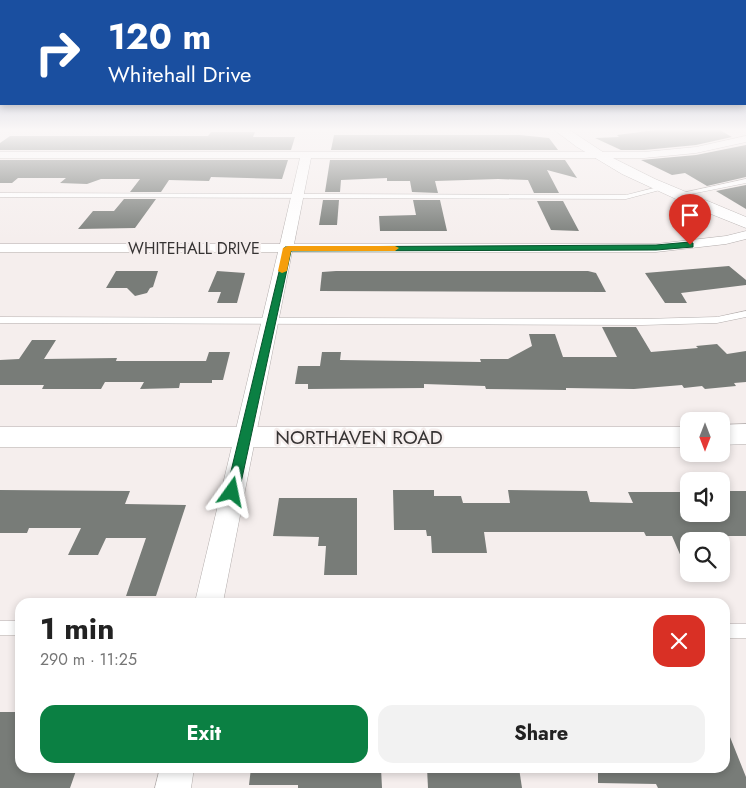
<!DOCTYPE html>
<meta charset="utf-8">
<style>
body{margin:0;font-family:Jost,sans-serif;background:#f2f2f2;color:#222;height:100vh;display:flex;flex-direction:column;font-size:19px;white-space:nowrap}
*{box-sizing:border-box;margin:0}
p{font-size:16px;color:#767676}
.icon{flex:none;width:28px;height:28px;fill:none;stroke:currentColor;stroke-width:2;stroke-linecap:round;stroke-linejoin:round}
.map{position:relative;flex:1;overflow:hidden}
.panel{position:absolute;left:15px;top:598px;width:715px;height:175px;display:flex;flex-direction:column;background:#fff;border-radius:15px;box-shadow:0 2px 8px #0003}
.panel>*{flex:none}
.hud{position:absolute;left:0px;top:0px;width:746px;height:105px;box-shadow:0 2px 8px #0003;background:#1a4fa0;color:#fff;overflow:hidden}
.needle{width:32px;rotate:180deg}
.buttons{position:absolute;left:680px;top:412px;display:grid;gap:10px}
.buttons a{display:grid;place-items:center;width:50px;height:50px;border-radius:10px;background:#fff;box-shadow:0 2px 8px #0003;font-size:25px}
.pin{position:absolute;display:grid;place-items:center;width:42px;height:42px;color:#fff;margin:-51px -21px;border-radius:50% 50% 50% 0;rotate:-45deg;box-shadow:0 0 5px #0007}
.pin .icon{rotate:45deg}
.me{position:absolute;width:55px;margin:-28px;rotate:12deg;stroke-linejoin:round;filter:drop-shadow(0 0 4px #0008)}
.turn{display:flex;align-items:center;gap:18px;height:105px;padding:0 25px;font-size:22px}
.turn .icon{width:65px;height:65px;stroke-width:2.5}
.turn b{display:block;font-size:35px;line-height:42px}
.round{display:grid;place-items:center;flex:none;width:52px;height:52px;border-radius:15px;background:#f2f2f2}
.head{display:flex;align-items:center;justify-content:space-between;height:85px;padding:0 25px}
h1{font-size:30px;font-weight:700;line-height:38px}
.button{display:flex;gap:10px;margin-top:auto;padding:10px 25px}
.button a{flex:1;height:58px;border-radius:15px;background:#0b8043;color:#fff;font-size:20px;font-weight:700;line-height:58px;text-align:center}
.button a+a{background:#f2f2f2;color:#222}
.map>svg:first-child{display:block}
.building{fill:#787c78}
.lines{fill:none;stroke-linecap:round;stroke-linejoin:round}
.service-casing{stroke:#b3adac;stroke-width:1}
.minor-casing{stroke:#b3adac;stroke-width:1}
.tertiary-casing{stroke:#b3adac;stroke-width:1}
.service{fill:#fff;fill-rule:evenodd}
.minor{fill:#fff;fill-rule:evenodd}
.tertiary{fill:#fff;fill-rule:evenodd}
.route{fill:#0b8043;stroke:#07532c}
.slow{fill:#f59e0b}
.labels{text-anchor:middle;stroke-width:5;stroke-linejoin:round;paint-order:stroke}
.far-street-label{font-size:16px;fill:#363333;stroke:#f5eeed}
.street-label{font-size:19px;fill:#363333;stroke:#f5eeed}
</style>
<div class="map">
<svg width="746" height="788" viewBox="0 0 746 788">
<rect width="100%" height="100%" fill="#f5eeed"/>
<g class="building">
<polygon points="663,129 718,129 732,137 696,145 644,150 621,150 595,138 619,137 617,135"/>
<polygon points="211,132 255,132 253,137 295,137 291,150 0,150 0,143 10,136 208,136"/>
<polygon points="334,135 520,135 549,138 558,150 331,150"/>
<polygon points="746,145 746,177 707,186 685,173 672,175 641,160 696,155"/>
<polygon points="0,160 288,160 282,179 211,177 209,181 169,180 161,192 130,192 140,179 101,179 87,184 60,183 66,178 18,178 12,183 0,183"/>
<polygon points="330,160 565,160 577,178 547,170 559,193 534,193 528,180 498,179 435,181 438,193 412,192 410,181 387,181 387,178 341,180 340,192 325,192"/>
<polygon points="746,185 746,209 716,191"/>
<polygon points="124,199 156,199 135,228 78,229 93,211 114,211"/>
<polygon points="323,200 339,200 337,225 319,225"/>
<polygon points="413,200 440,200 447,231 380,231 379,216 416,215"/>
<polygon points="537,201 563,201 579,231 551,230"/>
<polygon points="729,266 746,280 746,285 681,293 687,303 665,303 645,273"/>
<polygon points="116,271 158,271 153,287 150,288 147,293 135,296 127,288 106,288"/>
<polygon points="217,271 245,273 237,303 217,303 221,292 208,292"/>
<polygon points="336,271 588,271 596,273 606,292 320,291 322,272"/>
<polygon points="602,327 636,327 651,352 698,348 696,346 717,344 727,354 746,351 746,382 734,383 736,386 705,389 702,386 684,388 682,385 634,389 566,388 566,390 486,389 485,386 424,384 424,388 308,389 308,384 295,384 298,366 320,366 322,352 341,352 340,360 481,362 480,359 508,359 532,346 529,334 555,334 563,357 617,357"/>
<polygon points="32,340 56,340 44,359 117,358 116,361 206,361 209,352 230,352 223,380 212,380 212,383 180,383 179,388 140,389 144,382 105,382 101,389 42,389 44,385 0,385 0,360 19,359"/>
<polygon points="0,490 130,491 125,504 186,505 156,596 126,596 146,538 106,538 98,555 68,555 81,528 29,528 27,533 0,533"/>
<polygon points="393,490 434,490 434,496 461,496 463,503 510,503 508,490 587,491 590,502 633,503 628,492 689,492 689,514 721,514 721,491 746,491 746,536 720,536 723,541 689,541 689,575 672,536 646,536 644,532 484,532 487,553 432,553 431,536 427,536 426,530 394,530"/>
<polygon points="279,498 357,498 357,575 324,575 326,546 318,546 319,537 273,536"/>
<polygon points="0,712 20,712 20,768 77,768 70,788 0,788"/>
<polygon points="726,727 746,777 746,788 658,788 656,784 598,783 598,768 725,768"/>
<polygon points="251,768 381,768 382,788 298,788 298,785 249,785"/>
<polygon points="427,768 519,768 522,788 428,788"/>
</g>
<g class="lines">
<defs>
<g id="service">
<polygon points="746,179 746,183 676,197 673,195"/>
<polygon points="658,187 660,188 660,190 626,199 0,197 0,193 626,195"/>
<polygon points="746,311 746,317 717,323 642,325 0,323 0,317 642,319 717,317"/>
<rect x="0" y="621" width="20" height="14"/>
<rect x="725" y="624" width="21" height="14"/>
</g>
<g id="minor">
<polygon points="746,136 746,142 696,153 644,158 311,158 294,244 656,244 726,236 746,231 746,239 726,244 656,252 292,252 223,602 195,602 278,252 0,252 0,244 280,244 300,158 0,158 0,152 644,152 696,147"/>
<polygon points="160,768 194,768 191,788 155,788"/>
</g>
<g id="tertiary">
<polygon points="553,129 568,129 609,156 655,179 746,217 746,228 691,206 622,174 577,147"/>
<polygon points="746,424 746,444 721,445 721,425"/>
<rect x="0" y="427" width="689" height="20"/>
</g>
</defs>
<use href="#service" class="service-casing"/>
<use href="#minor" class="minor-casing"/>
<use href="#tertiary" class="tertiary-casing"/>
<use href="#service" class="service"/>
<use href="#minor" class="minor"/>
<use href="#tertiary" class="tertiary"/>
</g>
<linearGradient id="sky" x2="0" y2="1"><stop stop-color="#96a0bc"/><stop offset="0.54" stop-color="#faf7f7"/><stop offset="1" stop-color="#faf7f7" stop-opacity="0"/></linearGradient>
<rect width="746" height="240" fill="url(#sky)"/>
<polygon class="route" points="690,242 693,243 693,247 656,250 291,251 239,492 237,497 228,497 226,492 285,247 656,245"/>
<polygon class="slow" points="288,246 395,246 399,248 395,251 291,251 287,271 282,273 278,271 283,248"/>
<g class="labels">
<g class="far-street-label">
<text x="194" y="254">WHITEHALL DRIVE</text>
</g>
<g class="street-label">
<text x="359" y="444">NORTHAVEN ROAD</text>
</g>
</g>
</svg>
<div class="buttons">
<a><svg class="needle" viewBox="-14 -14 28 28"><path d="M0-13l5 13h-10z" fill="#e53935"/><path d="M0 13l5-13h-10z" fill="#767676"/></svg></a>
<a><svg class="icon" aria-label="sound" viewBox="0 0 24 24"><path d="M4 9h4l5-4v14l-5-4H4zM17 9q2 3 0 6"/></svg></a>
<a><svg class="icon" aria-label="search" viewBox="0 0 24 24"><circle cx="10" cy="10" r="6"/><path d="M15 15l6 6"/></svg></a>
</div>
<div class="pin" style="left:690px;top:245px;background:#d93025"><svg class="icon" aria-label="arrive" viewBox="0 0 24 24"><path d="M6 21V4h12l-3 4 3 4H6"/></svg></div>
<svg class="me" style="left:232px;top:492px" viewBox="-20 -20 40 40"><path d="M0-17L14 15 0 8-14 15z" fill="#0b8043" stroke="#fff" stroke-width="4"/></svg>
<div class="hud">
<div class="turn"><svg class="icon" aria-label="right" viewBox="0 0 24 24"><path d="M7 20v-9h11M14 6l5 5-5 5"/></svg><div><b>120 m</b>Whitehall Drive</div></div>
</div>
<section class="panel">
<div class="head"><div><h1>1 min</h1><p>290 m · 11:25</p></div><a class="round" style="background:#d93025;color:#fff"><svg class="icon" aria-label="close" viewBox="0 0 24 24"><path d="M6 6l12 12M18 6L6 18"/></svg></a></div>
<div class="button"><a>Exit</a><a>Share</a></div>
</section>
</div>
